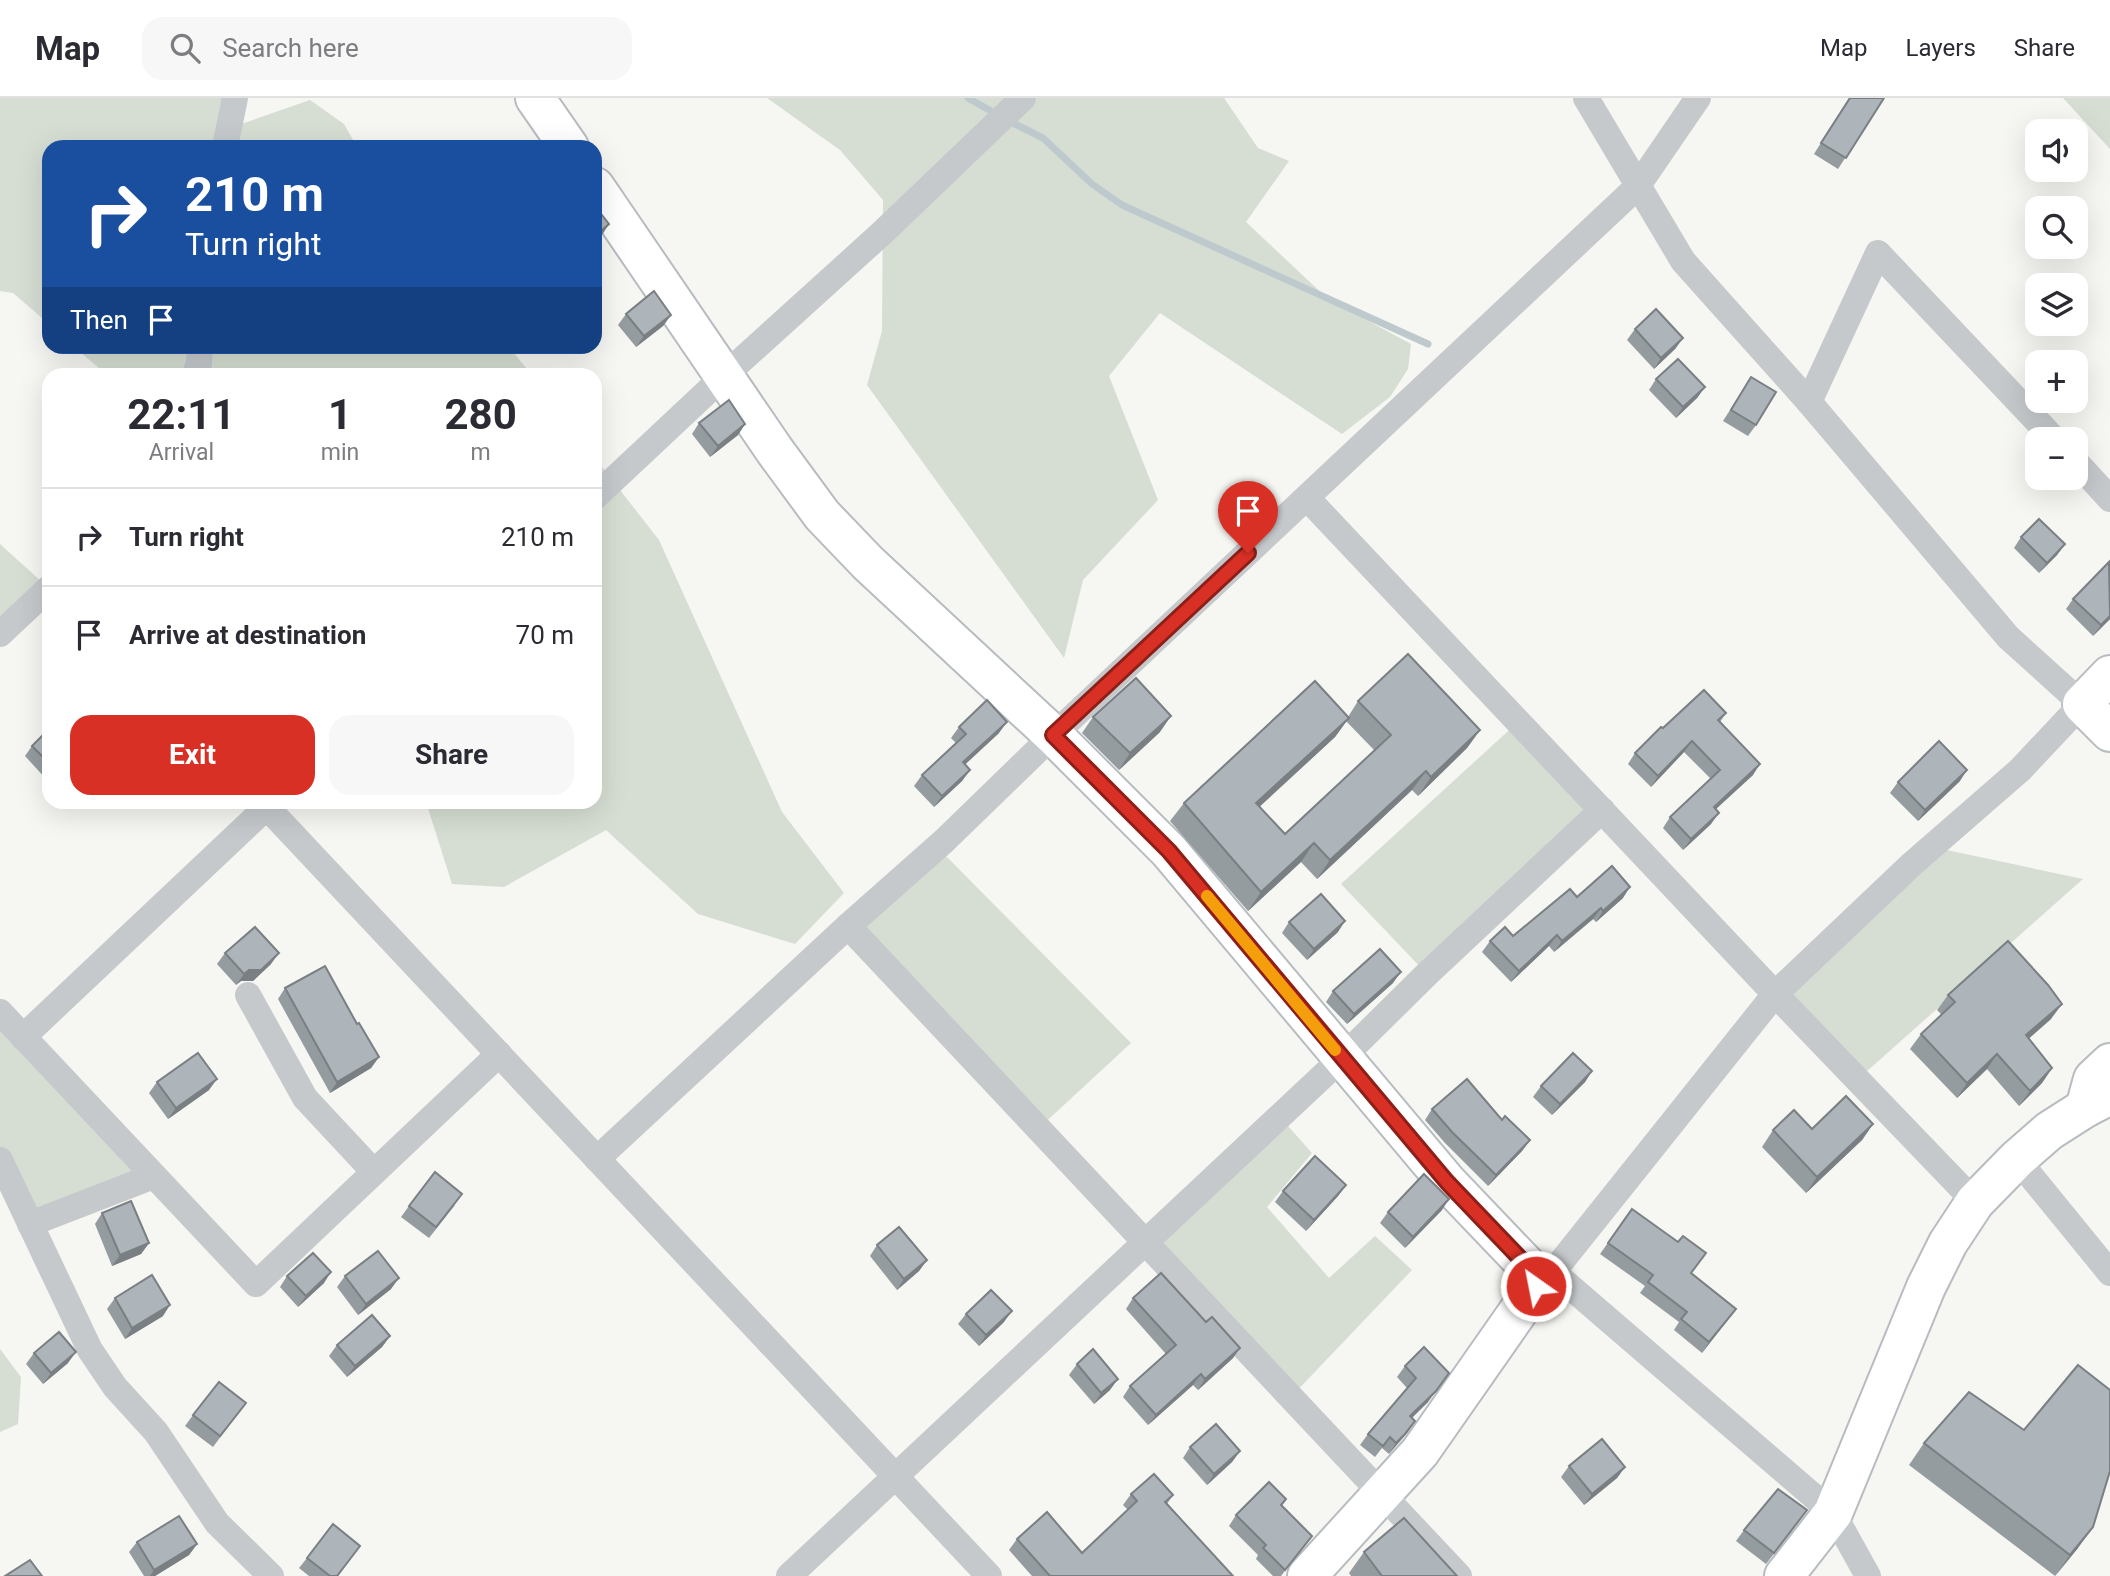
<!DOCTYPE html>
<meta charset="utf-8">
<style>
body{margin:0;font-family:Roboto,sans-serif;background:#f7f7f7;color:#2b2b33;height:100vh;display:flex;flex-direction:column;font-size:26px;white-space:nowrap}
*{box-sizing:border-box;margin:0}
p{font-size:23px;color:#7c7c81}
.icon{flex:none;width:38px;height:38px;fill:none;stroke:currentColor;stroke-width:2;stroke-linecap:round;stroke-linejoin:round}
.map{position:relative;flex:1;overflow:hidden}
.side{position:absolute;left:42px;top:270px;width:560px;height:441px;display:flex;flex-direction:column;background:#fff;border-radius:21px;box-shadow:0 7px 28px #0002}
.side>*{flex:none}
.banner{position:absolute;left:42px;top:42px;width:560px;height:214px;border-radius:21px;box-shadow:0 7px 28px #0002;background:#1a4fa0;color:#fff;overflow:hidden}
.controls{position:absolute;left:2025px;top:21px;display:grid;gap:14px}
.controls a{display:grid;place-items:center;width:63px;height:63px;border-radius:14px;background:#fff;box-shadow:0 7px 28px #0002;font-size:35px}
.pin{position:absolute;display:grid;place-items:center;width:60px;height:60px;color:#fff;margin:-72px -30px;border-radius:50% 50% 50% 0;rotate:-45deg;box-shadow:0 0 7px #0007}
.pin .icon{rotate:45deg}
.me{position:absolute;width:77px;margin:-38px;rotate:327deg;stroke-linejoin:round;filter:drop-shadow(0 0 5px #0008)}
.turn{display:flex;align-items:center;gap:24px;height:147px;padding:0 28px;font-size:32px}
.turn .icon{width:91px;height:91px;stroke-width:2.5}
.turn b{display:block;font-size:49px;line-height:60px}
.then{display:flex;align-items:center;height:66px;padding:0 28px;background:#0003;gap:14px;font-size:26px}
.eta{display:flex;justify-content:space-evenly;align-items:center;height:119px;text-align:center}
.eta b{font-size:42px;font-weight:700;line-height:49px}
.cta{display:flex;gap:14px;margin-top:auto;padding:14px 28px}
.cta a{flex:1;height:80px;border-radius:21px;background:#d93025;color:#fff;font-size:28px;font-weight:700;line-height:80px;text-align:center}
.cta a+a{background:#f7f7f7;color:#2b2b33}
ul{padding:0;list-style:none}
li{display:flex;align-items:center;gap:21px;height:98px;padding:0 28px;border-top:2px solid #e1e1e2}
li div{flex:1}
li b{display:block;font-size:26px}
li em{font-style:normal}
header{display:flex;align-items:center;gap:42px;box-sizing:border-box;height:98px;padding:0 35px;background:#fff;border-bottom:2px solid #e1e1e2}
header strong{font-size:33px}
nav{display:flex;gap:38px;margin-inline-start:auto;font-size:24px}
.search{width:490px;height:63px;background:#f7f7f7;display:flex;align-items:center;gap:18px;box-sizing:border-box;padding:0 24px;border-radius:21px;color:#7c7c81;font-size:26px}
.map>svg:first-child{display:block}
.green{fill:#d6ded3}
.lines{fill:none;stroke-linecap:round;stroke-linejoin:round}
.stream{stroke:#bec9ce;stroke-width:7}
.secondary-casing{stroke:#b7bcc1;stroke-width:42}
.street{stroke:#c5c9cc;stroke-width:26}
.secondary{stroke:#fff;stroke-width:38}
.wall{fill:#959ca0;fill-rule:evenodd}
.shaded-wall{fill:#797f82}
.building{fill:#adb5ba;stroke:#797f82;stroke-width:2}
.route-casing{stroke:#8d1f18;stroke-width:18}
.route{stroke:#d93025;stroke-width:12}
.slow{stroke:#f59e0b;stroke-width:12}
</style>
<header>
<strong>Map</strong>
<div class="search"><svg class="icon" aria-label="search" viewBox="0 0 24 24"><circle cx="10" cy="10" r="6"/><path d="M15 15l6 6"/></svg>Search here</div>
<nav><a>Map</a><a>Layers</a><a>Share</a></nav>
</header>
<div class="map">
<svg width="2110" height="1478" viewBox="0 0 2110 1478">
<rect width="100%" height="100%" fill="#f6f6f2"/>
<g class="green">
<polygon points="0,0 237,0 230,30 310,2 344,26 357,49 49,49 49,226 13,195 0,193"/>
<polygon points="767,0 1224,0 1258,50 1289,63 1246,124 1328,201 1411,246 1408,271 1390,299 1342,336 1160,215 1109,278 1158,402 1083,482 1064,560 867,287 882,233 883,102 840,52"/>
<polygon points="2063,0 2110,0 2110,51"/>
<polygon points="74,249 509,249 531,276 106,276"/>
<polygon points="595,360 659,442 782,714 844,795 795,846 698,816 606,732 504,789 452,786 426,704 595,704"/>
<polygon points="0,446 42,484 0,526"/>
<polygon points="1518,624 1597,717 1427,876 1341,786"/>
<polygon points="937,749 1131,945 1038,1031 848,828"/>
<polygon points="1942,751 2083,781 1866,974 1783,905"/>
<polygon points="0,914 154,1078 30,1126 0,1062"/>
<polygon points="1280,1019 1312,1055 1267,1109 1329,1180 1375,1138 1412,1172 1290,1300 1145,1145"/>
<polygon points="0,1251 21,1279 18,1326 0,1334"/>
</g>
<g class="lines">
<g class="stream">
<polyline points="968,0 998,17"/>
<polyline points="1009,23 1043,40 1092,86 1122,107 1428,246"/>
</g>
<defs>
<g id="secondary">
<polyline points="535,0 569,49"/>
<polyline points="595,89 775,353 822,417 868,465 1053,637 1169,753 1447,1084 1534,1175 1536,1188 1420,1354 1307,1478"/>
<polyline points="2110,577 2082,606 2110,634"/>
<polyline points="2085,1010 2093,981 2110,965"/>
<polyline points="1784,1478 1833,1415 1926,1189 1948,1145 1975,1104 2017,1061 2049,1033 2085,1010 2110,997"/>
</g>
</defs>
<use href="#secondary" class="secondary-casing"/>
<g class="street">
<polyline points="225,49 235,0"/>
<polyline points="195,276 199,265 200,248"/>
<polyline points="1809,304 1878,155 2054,341"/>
<polyline points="2076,364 2110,401"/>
<polyline points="595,399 724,278 882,135 1023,0"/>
<polyline points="1307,400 1775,896 1975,1104"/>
<polyline points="0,536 49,490"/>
<polyline points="262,704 989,1478"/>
<polyline points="848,828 1459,1478"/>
<polyline points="248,897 305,1000 374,1074"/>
<polyline points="0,914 256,1186 499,956"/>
<polyline points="23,939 272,704"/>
<polyline points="597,1061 848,828 944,743 1045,645 1637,89 1698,0"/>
<polyline points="2017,1061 2110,1175"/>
<polyline points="0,1062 90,1252 115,1289 156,1334 217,1425 271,1478"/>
<polyline points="30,1126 154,1078"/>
<polyline points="1553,1174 1833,1415 1868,1478"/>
<polyline points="1534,1175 1553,1174 1775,896 1912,766 2020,672 2082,606 2008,539 1809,304 1683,163 1586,0"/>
<polyline points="789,1478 1342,960 1427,876 1602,712"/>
</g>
<use href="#secondary" class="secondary"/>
</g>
<g class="wall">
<polygon points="1849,0 1884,0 1838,71 1814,56"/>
<polygon points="626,216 671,217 663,228 636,249 618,227"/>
<polygon points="1635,231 1683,240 1675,251 1654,271 1627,242"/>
<polygon points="1751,279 1756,327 1748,338 1723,323"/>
<polygon points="1656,281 1705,289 1697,300 1676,320 1649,292"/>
<polygon points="699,325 745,326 738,337 710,359 692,336"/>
<polygon points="2021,439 2065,446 2057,457 2039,475 2014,450"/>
<polygon points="2073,501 2110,521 2093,538 2066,511"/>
<path d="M1358,603L1480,632L1467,650L1418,698L1412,692L1317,781L1301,764L1248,813L1170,723L1184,705L1348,619ZM1346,623L1375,653L1285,736L1259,709L1335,639Z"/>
<polygon points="1726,615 1720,624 1753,677 1716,711 1711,726 1683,752 1663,730 1670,719 1711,681 1684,654 1651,689 1628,666 1635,655 1663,630"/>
<polygon points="1093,619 1160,634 1119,672 1082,635"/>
<polygon points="959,629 999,635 965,666 970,672 962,683 934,709 914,688 922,677 956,645 951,640"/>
<polygon points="49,631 49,680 47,682 25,658 32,648"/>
<polygon points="1960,683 1918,723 1890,695 1898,684"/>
<polygon points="1577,799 1623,800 1596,824 1593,821 1554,854 1549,848 1511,884 1482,854 1490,843 1513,838"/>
<polygon points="1289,824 1338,834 1307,862 1282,835"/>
<polygon points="225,855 271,866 253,883 241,883 236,887 217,866"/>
<polygon points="1393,885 1347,926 1326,904 1333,893"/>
<polygon points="285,890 357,926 379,959 371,970 330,995 278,901"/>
<polygon points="1948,897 2051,921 2029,940 2052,970 2042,985 2019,1008 1987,971 1957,1000 1910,951 1921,936 1942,917 1937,912"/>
<polygon points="1592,973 1585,984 1552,1017 1533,999 1541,988"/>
<polygon points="157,984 209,992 168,1021 149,995"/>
<polygon points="1432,1011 1530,1042 1522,1053 1488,1088 1445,1045 1425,1022"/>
<polygon points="1873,1026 1862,1042 1806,1095 1762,1049 1773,1032 1812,1031"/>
<polygon points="1346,1087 1338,1098 1306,1133 1275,1104 1283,1093"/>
<polygon points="455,1107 429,1140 401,1119 409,1108"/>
<polygon points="1632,1111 1692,1175 1736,1211 1702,1255 1674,1232 1679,1224 1640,1195 1645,1188 1600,1156"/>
<polygon points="1442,1112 1405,1150 1380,1125 1388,1114"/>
<polygon points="102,1115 149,1145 141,1156 112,1168 95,1126"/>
<polygon points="877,1147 927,1162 919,1173 897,1192 870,1158"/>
<polygon points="287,1178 324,1185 298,1209 280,1189"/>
<polygon points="345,1178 391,1191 358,1217 337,1189"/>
<polygon points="115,1200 163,1218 125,1241 107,1211"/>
<polygon points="1133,1200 1206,1224 1240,1250 1233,1260 1198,1292 1193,1287 1148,1327 1123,1299 1130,1288 1166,1256 1126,1211"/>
<polygon points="966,1216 1004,1224 979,1248 958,1226"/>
<polygon points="390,1238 382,1249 347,1279 329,1258 337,1247"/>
<polygon points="1424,1249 1428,1304 1412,1320 1415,1323 1389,1356 1382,1350 1375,1359 1360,1347 1368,1336 1407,1290 1397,1279 1405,1268"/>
<polygon points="34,1255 68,1265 43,1286 26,1266"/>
<polygon points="1077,1266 1110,1292 1094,1306 1069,1277"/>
<polygon points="246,1305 213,1349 185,1328 193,1317"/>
<polygon points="1924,1345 2078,1450 2055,1478 1909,1367"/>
<polygon points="1190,1349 1240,1353 1232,1364 1207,1387 1183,1360"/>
<polygon points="1569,1368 1625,1369 1617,1380 1584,1407 1561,1379"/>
<polygon points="1131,1396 1173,1397 1167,1406 1233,1478 1032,1478 1009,1452 1017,1441 1082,1455 1128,1412 1123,1407"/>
<polygon points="1286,1401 1282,1408 1312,1438 1281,1478 1273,1478 1256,1461 1258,1457 1229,1428 1236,1417"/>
<polygon points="1799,1423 1766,1466 1736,1443 1744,1432"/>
<polygon points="137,1444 197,1446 189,1457 155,1478 144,1478 129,1454"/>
<polygon points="360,1448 338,1478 309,1478 299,1470 307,1460"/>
<polygon points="1364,1454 1457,1478 1351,1478 1349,1475"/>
</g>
<g class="shaded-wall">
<polygon points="609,126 602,137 595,143 595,138"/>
<polygon points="671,217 663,228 636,249 644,238"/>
<polygon points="1683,240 1675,251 1654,271 1661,260"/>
<polygon points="1705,289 1697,300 1676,320 1683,309"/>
<polygon points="745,326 738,337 710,359 718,348"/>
<polygon points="2065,446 2057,457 2039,475 2047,465"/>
<polygon points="2110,518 2110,521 2093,538 2101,527"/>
<polygon points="1171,618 1160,634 1119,672 1130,655"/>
<polygon points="1349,620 1335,639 1243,724 1256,705"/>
<polygon points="1007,624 999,635 956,675 963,664"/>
<polygon points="1480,632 1467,650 1418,698 1431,679"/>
<polygon points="1692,643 1684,654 1651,689 1658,678"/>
<polygon points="1760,666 1753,677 1706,720 1714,709"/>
<polygon points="970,672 962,683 934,709 942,698"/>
<polygon points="1967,672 1960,683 1918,723 1925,712"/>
<polygon points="1426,673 1412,692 1317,781 1330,762"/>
<polygon points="1719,715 1711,726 1683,752 1691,741"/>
<polygon points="1314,745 1301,764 1248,813 1261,794"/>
<polygon points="1630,789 1623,800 1596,824 1603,813"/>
<polygon points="1601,810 1593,821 1554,854 1562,843"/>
<polygon points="1345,823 1338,834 1307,862 1314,851"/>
<polygon points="1557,837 1549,848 1511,884 1519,873"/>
<polygon points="279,855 271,866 253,883 241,883 236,887 244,876 249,872"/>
<polygon points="1401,874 1393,885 1347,926 1354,916"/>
<polygon points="2062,906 2051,921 2016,952 2026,937"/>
<polygon points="1997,956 1987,971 1957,1000 1967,985"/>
<polygon points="379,959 371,970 330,995 337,984"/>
<polygon points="2052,970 2042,985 2019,1008 2030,993"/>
<polygon points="1592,973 1585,984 1552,1017 1560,1006"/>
<polygon points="217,981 209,992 168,1021 176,1010"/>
<polygon points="1873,1026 1862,1042 1806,1095 1817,1079"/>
<polygon points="1530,1042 1522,1053 1488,1088 1496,1077"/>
<polygon points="1346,1087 1338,1098 1306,1133 1314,1122"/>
<polygon points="1449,1101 1442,1112 1405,1150 1413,1139"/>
<polygon points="149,1145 141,1156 112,1168 120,1157"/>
<polygon points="927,1162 919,1173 897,1192 904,1181"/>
<polygon points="331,1174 324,1185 298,1209 306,1198"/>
<polygon points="399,1180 391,1191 358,1217 366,1206"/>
<polygon points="170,1207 163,1218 125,1241 132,1230"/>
<polygon points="1736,1211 1728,1221 1702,1255 1709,1244"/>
<polygon points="1012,1213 1004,1224 979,1248 986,1237"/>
<polygon points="390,1238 382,1249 347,1279 355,1268"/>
<polygon points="1240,1250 1233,1260 1198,1292 1205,1281"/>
<polygon points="76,1254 68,1265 43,1286 51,1275"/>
<polygon points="1201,1276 1193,1287 1148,1327 1156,1317"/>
<polygon points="1118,1281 1110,1292 1094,1306 1101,1295"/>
<polygon points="1436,1293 1428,1304 1402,1329 1410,1318"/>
<polygon points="1415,1323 1408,1334 1389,1356 1396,1345"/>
<polygon points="1240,1353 1232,1364 1207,1387 1214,1376"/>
<polygon points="1625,1369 1617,1380 1584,1407 1592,1396"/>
<polygon points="2093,1429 2078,1450 2055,1478 2070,1457"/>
<polygon points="197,1446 189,1457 155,1478 150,1478 154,1472"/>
</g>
<g class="building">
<polygon points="1850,0 1884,0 1846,60 1821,45"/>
<polygon points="595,108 609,126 595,138"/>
<polygon points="654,193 671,217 644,238 626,216"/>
<polygon points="1656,211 1683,240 1661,260 1635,231"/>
<polygon points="1678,261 1705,289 1683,309 1656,281"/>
<polygon points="1751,279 1776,294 1756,327 1731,312"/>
<polygon points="729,302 745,326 718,348 699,325"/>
<polygon points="2039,421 2065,446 2047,465 2021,439"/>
<polygon points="2109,464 2110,518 2101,527 2073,501"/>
<polygon points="1408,556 1480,632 1431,679 1426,673 1330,762 1314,745 1261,794 1184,705 1315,583 1349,620 1256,705 1285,736 1391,637 1358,603"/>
<polygon points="1136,580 1171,618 1130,655 1093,619"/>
<polygon points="1704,592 1726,615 1718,622 1760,666 1714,709 1719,715 1691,741 1670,719 1720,672 1692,643 1658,678 1635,655 1661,629 1663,630"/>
<polygon points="987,602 1007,624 963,664 970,672 942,698 922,677 966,636 959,629"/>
<polygon points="49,631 49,665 32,648"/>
<polygon points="1939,643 1967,672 1925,712 1898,684"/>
<polygon points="1612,768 1630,789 1603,813 1601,810 1562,843 1557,837 1519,873 1490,843 1505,829 1513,838 1570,791 1577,799"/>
<polygon points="1321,796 1345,823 1314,851 1289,824"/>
<polygon points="255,829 279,855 261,872 249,872 244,876 225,855"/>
<polygon points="2008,843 2048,887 2062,906 2026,937 2052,970 2030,993 1997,956 1967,985 1921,936 1955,904 1948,897"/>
<polygon points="1380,851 1401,874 1354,916 1333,893"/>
<polygon points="325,868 357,926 359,925 379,959 337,984 285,890"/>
<polygon points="198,955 217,981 176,1010 157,984"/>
<polygon points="1573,955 1592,973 1560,1006 1541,988"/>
<polygon points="1467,981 1502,1022 1505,1018 1530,1042 1496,1077 1452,1034 1432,1011"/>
<polygon points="1846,998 1873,1026 1817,1079 1773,1032 1794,1012 1812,1031"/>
<polygon points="1315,1058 1346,1087 1314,1122 1283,1093"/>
<polygon points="435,1074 462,1096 436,1129 409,1108"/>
<polygon points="1424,1076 1449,1101 1413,1139 1388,1114"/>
<polygon points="131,1103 149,1145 120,1157 102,1115"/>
<polygon points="1632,1111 1678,1144 1683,1138 1706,1155 1691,1175 1736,1211 1709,1244 1681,1221 1687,1214 1648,1184 1653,1177 1608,1145"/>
<polygon points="899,1129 927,1162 904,1181 877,1147"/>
<polygon points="378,1153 399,1180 366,1206 345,1178"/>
<polygon points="313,1155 331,1174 306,1198 287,1178"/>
<polygon points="1161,1175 1206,1224 1212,1219 1240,1250 1205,1281 1201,1276 1156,1317 1130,1288 1176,1247 1133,1200"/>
<polygon points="152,1177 170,1207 132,1230 115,1200"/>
<polygon points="991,1192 1012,1213 986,1237 966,1216"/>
<polygon points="372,1217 390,1238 355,1268 337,1247"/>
<polygon points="59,1234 76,1254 51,1275 34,1255"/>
<polygon points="1424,1249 1449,1275 1436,1293 1410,1318 1415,1323 1404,1337 1396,1345 1390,1339 1383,1348 1368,1336 1416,1280 1405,1268"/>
<polygon points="1093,1251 1118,1281 1101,1295 1077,1266"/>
<polygon points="2078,1267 2110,1292 2110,1373 2093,1429 2070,1457 1924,1345 1969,1294 2024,1332"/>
<polygon points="219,1284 246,1305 220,1338 193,1317"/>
<polygon points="1216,1326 1240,1353 1214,1376 1190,1349"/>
<polygon points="1602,1341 1625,1369 1592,1396 1569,1368"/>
<polygon points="1154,1376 1173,1397 1165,1404 1233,1478 1050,1478 1017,1441 1047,1414 1082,1455 1137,1403 1131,1396"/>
<polygon points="1269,1384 1286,1401 1281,1407 1312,1438 1285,1472 1263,1450 1266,1447 1236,1417"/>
<polygon points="1778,1391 1807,1412 1774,1455 1744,1432"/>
<polygon points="179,1418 197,1446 154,1472 137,1444"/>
<polygon points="1404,1420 1457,1478 1382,1478 1364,1454"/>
<polygon points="333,1426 360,1448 337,1478 330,1478 307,1460"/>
<polygon points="30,1462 42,1478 5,1478"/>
</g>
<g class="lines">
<defs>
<polyline id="route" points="1248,455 1053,637 1169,753 1447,1084 1534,1175 1536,1188"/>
</defs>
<use href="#route" class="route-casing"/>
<use href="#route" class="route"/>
<polyline class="slow" points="1207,798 1335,952"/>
</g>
</svg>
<div class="controls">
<a><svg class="icon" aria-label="sound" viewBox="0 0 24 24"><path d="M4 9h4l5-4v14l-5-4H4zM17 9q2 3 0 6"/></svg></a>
<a><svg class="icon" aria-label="search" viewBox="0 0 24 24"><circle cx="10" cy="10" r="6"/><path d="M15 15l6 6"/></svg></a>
<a><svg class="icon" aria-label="layers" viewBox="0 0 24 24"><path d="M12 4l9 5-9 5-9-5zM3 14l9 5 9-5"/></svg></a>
<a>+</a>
<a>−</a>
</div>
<div class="pin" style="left:1248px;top:455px;background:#d93025"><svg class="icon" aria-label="arrive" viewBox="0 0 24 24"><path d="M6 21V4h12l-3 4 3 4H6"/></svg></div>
<svg class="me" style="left:1536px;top:1188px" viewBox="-20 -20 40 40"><circle r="17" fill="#d93025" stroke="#fff" stroke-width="3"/><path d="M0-11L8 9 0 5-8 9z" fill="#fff"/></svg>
<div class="banner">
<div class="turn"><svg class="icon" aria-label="right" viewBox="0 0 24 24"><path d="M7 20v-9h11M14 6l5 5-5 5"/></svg><div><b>210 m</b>Turn right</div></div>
<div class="then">Then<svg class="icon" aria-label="arrive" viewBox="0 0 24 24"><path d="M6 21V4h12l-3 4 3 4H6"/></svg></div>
</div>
<section class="side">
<div class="eta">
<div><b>22:11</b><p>Arrival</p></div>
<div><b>1</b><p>min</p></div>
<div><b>280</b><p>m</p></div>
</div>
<ul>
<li><svg class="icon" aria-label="right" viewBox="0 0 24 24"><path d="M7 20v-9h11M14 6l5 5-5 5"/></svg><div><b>Turn right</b></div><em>210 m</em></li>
<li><svg class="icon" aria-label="arrive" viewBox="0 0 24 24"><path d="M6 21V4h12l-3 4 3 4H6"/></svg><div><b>Arrive at destination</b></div><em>70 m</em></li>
</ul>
<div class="cta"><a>Exit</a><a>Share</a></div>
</section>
</div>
